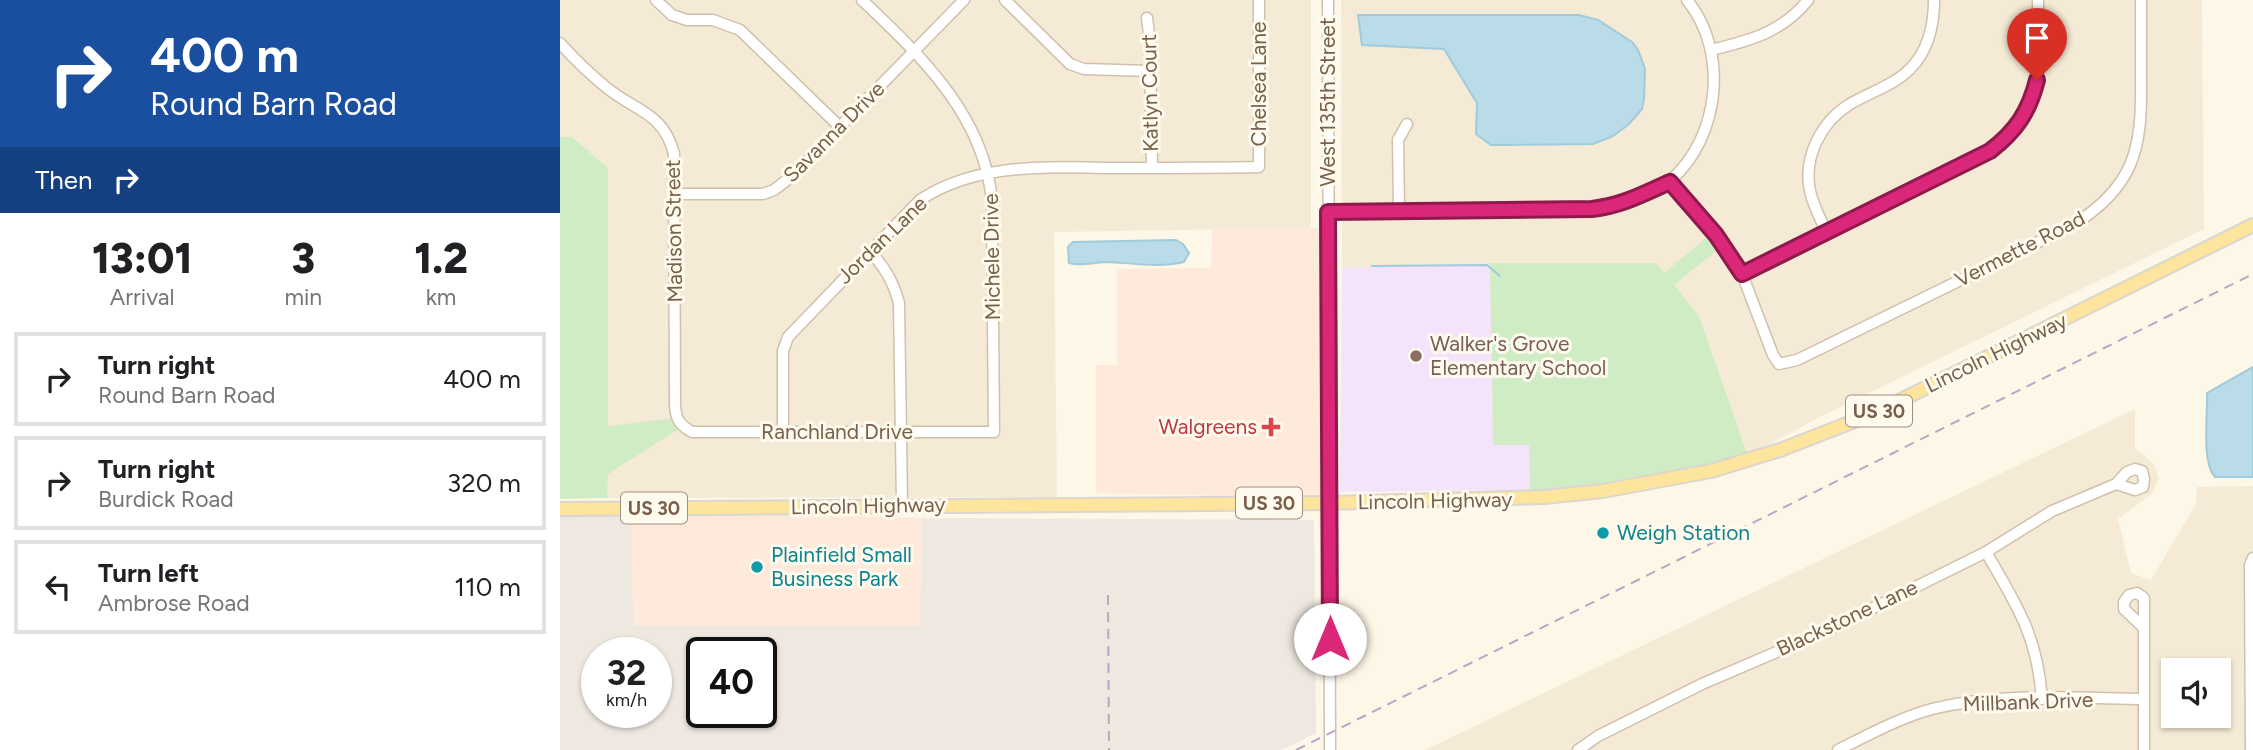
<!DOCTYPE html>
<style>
body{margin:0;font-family:Figtree,sans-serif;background:#f2f2f2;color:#202124;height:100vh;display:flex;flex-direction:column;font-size:26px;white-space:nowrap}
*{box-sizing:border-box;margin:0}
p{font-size:23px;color:#757577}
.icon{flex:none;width:38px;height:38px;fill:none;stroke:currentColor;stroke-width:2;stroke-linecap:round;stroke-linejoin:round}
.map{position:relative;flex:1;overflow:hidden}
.panel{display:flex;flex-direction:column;background:#fff;width:560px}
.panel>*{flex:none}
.guide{background:#1a4fa0;color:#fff;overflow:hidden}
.buttons{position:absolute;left:1601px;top:658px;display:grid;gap:14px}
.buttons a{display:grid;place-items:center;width:70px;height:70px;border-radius:0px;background:#fff;box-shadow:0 2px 5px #0004;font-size:35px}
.speed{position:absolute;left:21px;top:637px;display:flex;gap:14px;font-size:35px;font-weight:700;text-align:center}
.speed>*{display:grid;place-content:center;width:91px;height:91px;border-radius:50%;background:#fff;box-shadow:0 2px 5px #0004;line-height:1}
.speed small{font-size:18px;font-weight:400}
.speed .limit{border:4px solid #111;border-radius:10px;background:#fff;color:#111}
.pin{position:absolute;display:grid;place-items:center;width:60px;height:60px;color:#fff;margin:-72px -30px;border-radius:50% 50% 50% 0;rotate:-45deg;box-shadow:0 0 7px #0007}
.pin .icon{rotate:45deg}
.me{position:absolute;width:77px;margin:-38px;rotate:0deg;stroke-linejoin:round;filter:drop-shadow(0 0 5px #0008)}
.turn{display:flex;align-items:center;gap:24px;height:147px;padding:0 35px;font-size:32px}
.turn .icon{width:91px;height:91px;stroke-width:2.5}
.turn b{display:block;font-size:49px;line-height:60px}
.then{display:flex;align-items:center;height:66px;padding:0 35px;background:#0003;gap:14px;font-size:26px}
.eta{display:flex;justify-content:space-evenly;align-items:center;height:119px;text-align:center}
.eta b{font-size:42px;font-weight:800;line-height:49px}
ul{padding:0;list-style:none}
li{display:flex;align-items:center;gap:21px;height:94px;margin:0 14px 10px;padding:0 21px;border:4px solid #e0e0e0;border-radius:0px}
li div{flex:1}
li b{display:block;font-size:26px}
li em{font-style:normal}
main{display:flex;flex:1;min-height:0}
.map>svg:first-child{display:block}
.residential{fill:#f5ead5;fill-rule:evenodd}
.commercial{fill:#fee9da}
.industrial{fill:#eee8e1;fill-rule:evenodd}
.education{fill:#f4e3fa}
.green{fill:#d0ecc4}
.water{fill:#badce8;stroke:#a0cbdb;stroke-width:2}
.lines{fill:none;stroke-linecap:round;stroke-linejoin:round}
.stream{stroke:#a0cbdb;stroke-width:2}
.minor-casing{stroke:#d0c0ac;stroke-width:13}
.major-casing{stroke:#dcd6d0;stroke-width:16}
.minor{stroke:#fff;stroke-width:10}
.major{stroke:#fee59d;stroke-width:12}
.rail{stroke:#bca4c9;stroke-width:2;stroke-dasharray:10 7;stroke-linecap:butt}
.route-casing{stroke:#8e194d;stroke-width:18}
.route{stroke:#db2777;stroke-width:12}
.education-dot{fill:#8d6e63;stroke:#fffaee;stroke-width:2.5}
.health-dot{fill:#e0444e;stroke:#fffaee;stroke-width:2.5}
.culture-dot{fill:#0f9aa8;stroke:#fffaee;stroke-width:2.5}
.labels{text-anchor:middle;stroke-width:6;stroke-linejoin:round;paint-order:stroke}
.shield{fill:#fffaee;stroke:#a18e7b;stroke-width:2}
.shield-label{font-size:19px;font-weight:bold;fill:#79604a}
.street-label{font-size:21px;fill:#79604a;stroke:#fffaee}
.education-label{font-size:21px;fill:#785e54;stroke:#fffaee;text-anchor:start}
.health-label{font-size:21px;fill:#be3a42;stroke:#fffaee;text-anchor:end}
.culture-label{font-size:21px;fill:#0d838f;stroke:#fffaee;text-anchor:start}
</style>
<main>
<section class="panel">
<div class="guide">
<div class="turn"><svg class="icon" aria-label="right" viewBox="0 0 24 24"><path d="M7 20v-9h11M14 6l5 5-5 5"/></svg><div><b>400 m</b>Round Barn Road</div></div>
<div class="then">Then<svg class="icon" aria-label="right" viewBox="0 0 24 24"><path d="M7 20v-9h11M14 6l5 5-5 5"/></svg></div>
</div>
<div class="eta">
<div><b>13:01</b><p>Arrival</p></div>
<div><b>3</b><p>min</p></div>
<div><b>1.2</b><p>km</p></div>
</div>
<ul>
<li><svg class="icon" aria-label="right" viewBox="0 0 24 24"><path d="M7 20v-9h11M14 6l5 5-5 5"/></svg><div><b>Turn right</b><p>Round Barn Road</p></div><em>400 m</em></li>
<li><svg class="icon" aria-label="right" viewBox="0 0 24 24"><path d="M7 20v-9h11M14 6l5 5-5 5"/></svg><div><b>Turn right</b><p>Burdick Road</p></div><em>320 m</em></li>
<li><svg class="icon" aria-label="left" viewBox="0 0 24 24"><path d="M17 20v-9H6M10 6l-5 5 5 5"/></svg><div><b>Turn left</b><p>Ambrose Road</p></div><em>110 m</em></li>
</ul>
</section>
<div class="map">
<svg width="1693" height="750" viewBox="0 0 1693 750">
<rect width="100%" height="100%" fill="#fdf7e7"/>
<g class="residential">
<polygon points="0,0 751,0 751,228 494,232 497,497 47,498 48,168 12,137 0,137"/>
<polygon points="781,0 1642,0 1644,229 1254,420 1188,456 1139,316 1114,285 1160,247 1104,273 1095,263 930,263 782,268"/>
<path d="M1575,409V448L1593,463L1599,478L1592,494L1558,519L1571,573L1591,580L1636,504L1637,487L1693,486V750H865ZM1614,670H1659V716H1614Z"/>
</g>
<g class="commercial">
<polygon points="762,228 763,498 536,493 536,365 557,365 557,269 651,268 652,229"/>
<polygon points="187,512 361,518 360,626 72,626 72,515"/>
</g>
<path class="industrial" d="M0,515H72L73,626H360L361,518L754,520L756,733L722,750H0ZM37,653H96V712H37ZM142,653H201V712H142Z"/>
<polygon class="education" points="930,263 933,444 969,444 970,490 780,492 782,268"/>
<g class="green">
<polygon points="0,137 12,137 48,168 48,426 116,418 122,427 48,474 47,498 0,499"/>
<path d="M1151,234L1161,247L1114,285L1139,316L1188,456C1116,473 1045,490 970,490L969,445H933L930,263H1096L1104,273Z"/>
</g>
<g class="water">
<polygon points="798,15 1019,15 1038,20 1072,42 1078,50 1085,69 1084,99 1082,109 1069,124 1053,136 1033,144 931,145 916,134 917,103 884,49 802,45"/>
<path d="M616,240L623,244L629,253L624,262C599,268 573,263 547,262C534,262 522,267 509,263L508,247L513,242Z"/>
<path d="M1693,367V477H1655C1641,462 1648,414 1647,393Z"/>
</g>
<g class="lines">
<polyline class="stream" points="812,266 927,265 940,276"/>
<defs>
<g id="minor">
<polyline points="96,0 112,15 127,20 153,20 180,30 280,127"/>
<polyline points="445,0 510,64 524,69 590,71"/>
<polyline points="768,0 770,750"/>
<polyline points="587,18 590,42 592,168"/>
<path d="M0,43C15,60 30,74 47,88C77,112 104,113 114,154L115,406C116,420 120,425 132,432H434L432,203C426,117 361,56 302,0"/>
<path d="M1151,50C1189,41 1223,32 1248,0"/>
<path d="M1110,182L1156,235L1182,274L1213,355L1219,364L1237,360L1513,225C1574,187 1582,149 1581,82C1581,55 1581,27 1581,0"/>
<polyline points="114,194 203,194 214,190 232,176 404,0"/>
<polyline points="839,210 838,140 847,124"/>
<path d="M768,212L1032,209C1054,207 1071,200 1092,190C1098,187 1106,185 1111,180C1160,137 1169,51 1127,0"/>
<path d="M1266,231C1260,218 1253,205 1250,191C1243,157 1261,122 1290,104C1310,92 1333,86 1350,69C1369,50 1374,25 1374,0"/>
<path d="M310,251C325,268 333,281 339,303L342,505"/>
<path d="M1182,274L1430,151C1487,108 1478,64 1478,0"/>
<path d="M223,432V351L228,337L360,200C420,160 496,168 564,168C609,168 654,168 699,167V0"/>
<path d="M1426,552C1457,606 1477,634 1482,699"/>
<polyline points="1583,627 1564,609 1564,602 1569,595 1577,593 1584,598 1584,750"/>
<polyline points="1018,750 1038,736 1142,684 1277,626 1426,552 1492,511 1556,484 1567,472 1575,469 1582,471 1584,479 1583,487 1575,490 1556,484"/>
<path d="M1278,750C1308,735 1339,718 1372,709C1440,692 1514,698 1583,699"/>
<polyline points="1691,750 1690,565 1693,558"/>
</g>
<polyline id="major" points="0,509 769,503 984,497 1043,491 1151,471 1220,450 1315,413 1693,225"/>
</defs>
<use href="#minor" class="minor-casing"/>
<use href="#major" class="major-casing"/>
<use href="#minor" class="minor"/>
<use href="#major" class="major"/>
<g class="rail">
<polyline points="548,595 549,750"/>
<polyline points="736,750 1693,274"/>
</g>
</g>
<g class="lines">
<defs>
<path id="route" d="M770,639L768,212L1032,209C1061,206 1083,194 1110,182L1156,235L1182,274L1430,151C1456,131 1469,112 1477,80"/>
</defs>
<use href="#route" class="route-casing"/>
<use href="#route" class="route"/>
</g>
<circle class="education-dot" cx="856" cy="356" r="7"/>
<path class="health-dot" d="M707.5 416.5h7v7h7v7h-7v7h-7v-7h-7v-7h7z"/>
<g class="culture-dot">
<circle cx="1043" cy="533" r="7"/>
<circle cx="197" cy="567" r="7"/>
</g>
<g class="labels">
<g class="shield">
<rect x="1286" y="395.5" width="66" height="31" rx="5"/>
<rect x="676" y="487.5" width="66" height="31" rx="5"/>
<rect x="61" y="492.5" width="66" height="31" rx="5"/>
</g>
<g class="shield-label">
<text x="1319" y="418">US 30</text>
<text x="709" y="510">US 30</text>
<text x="94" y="515">US 30</text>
</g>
<g class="street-label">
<text transform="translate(699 84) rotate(-90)" y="7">Chelsea Lane</text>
<text transform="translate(590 93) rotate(-91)" y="7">Katlyn Court</text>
<text transform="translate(768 102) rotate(-90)" y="7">West 135th Street</text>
<text transform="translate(274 132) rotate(-45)" y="7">Savanna Drive</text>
<text transform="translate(114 231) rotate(-91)" y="7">Madison Street</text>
<text transform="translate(322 240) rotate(-44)" y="7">Jordan Lane</text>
<text transform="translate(1460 249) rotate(-27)" y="7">Vermette Road</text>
<text transform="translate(432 257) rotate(-91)" y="7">Michele Drive</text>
<text transform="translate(1436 353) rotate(-26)" y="7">Lincoln Highway</text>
<text x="277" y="439">Ranchland Drive</text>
<text transform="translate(875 501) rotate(-1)" y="7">Lincoln Highway</text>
<text transform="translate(308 506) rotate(-1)" y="7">Lincoln Highway</text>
<text transform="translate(1287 618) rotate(-25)" y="7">Blackstone Lane</text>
<text transform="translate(1468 702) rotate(-2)" y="7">Millbank Drive</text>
</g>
<g class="education-label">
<text x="870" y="351">Walker's Grove<tspan x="870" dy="24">Elementary School</tspan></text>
</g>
<g class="health-label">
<text x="697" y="434">Walgreens</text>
</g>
<g class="culture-label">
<text x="1057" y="540">Weigh Station</text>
<text x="211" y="562">Plainfield Small<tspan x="211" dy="24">Business Park</tspan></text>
</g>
</g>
</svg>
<div class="buttons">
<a><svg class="icon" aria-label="sound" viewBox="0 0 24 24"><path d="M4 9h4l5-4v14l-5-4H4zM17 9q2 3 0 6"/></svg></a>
</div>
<div class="speed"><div>32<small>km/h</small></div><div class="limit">40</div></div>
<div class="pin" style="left:1477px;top:80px;background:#d93025"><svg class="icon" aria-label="arrive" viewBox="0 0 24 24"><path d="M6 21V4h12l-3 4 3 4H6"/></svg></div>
<svg class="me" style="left:770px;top:639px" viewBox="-20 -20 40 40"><circle r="19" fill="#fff"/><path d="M0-13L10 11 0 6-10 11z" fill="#db2777"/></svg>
</div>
</main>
